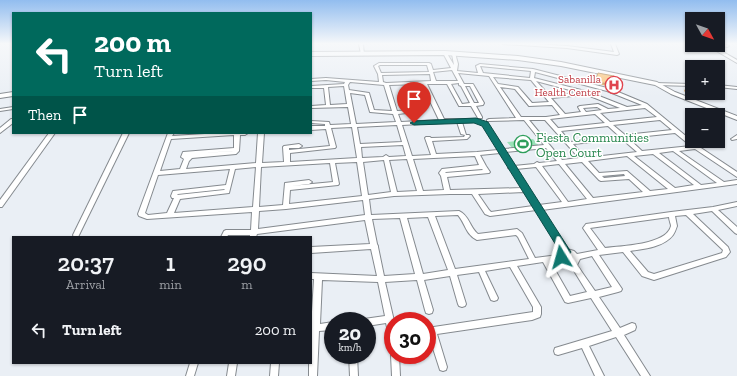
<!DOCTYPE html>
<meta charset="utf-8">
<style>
body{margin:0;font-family:"Zilla Slab",serif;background:#20242c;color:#f1f3f6;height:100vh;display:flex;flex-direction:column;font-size:15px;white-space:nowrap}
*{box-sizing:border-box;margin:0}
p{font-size:13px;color:#9ea1a6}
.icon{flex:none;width:22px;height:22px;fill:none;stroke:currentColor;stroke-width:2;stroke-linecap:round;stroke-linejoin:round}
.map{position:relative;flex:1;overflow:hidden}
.drawer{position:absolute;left:12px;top:236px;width:300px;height:128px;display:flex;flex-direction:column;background:#171b24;border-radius:0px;box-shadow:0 1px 3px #0004}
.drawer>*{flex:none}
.top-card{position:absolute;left:12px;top:12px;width:300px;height:122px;border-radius:0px;box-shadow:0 1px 3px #0004;background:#00695c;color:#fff;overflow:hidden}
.needle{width:26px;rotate:130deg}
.tools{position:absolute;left:685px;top:12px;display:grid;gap:8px}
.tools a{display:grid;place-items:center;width:40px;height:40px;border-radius:0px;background:#171b24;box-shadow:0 1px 3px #0004;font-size:20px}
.speed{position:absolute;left:324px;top:312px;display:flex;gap:8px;font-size:20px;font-weight:700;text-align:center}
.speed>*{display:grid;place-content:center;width:52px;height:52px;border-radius:50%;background:#171b24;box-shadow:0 1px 3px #0004;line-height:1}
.speed small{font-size:10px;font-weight:400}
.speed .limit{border:6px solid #d22;background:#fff;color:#111}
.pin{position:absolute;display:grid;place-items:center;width:34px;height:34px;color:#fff;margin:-41px -17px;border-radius:50% 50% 50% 0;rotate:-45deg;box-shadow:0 0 4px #0007}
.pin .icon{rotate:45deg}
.me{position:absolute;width:44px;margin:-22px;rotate:352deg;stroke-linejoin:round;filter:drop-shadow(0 0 3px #0008)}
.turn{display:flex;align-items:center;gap:14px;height:84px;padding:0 16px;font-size:18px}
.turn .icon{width:52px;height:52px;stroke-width:2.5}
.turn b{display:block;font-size:28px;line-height:34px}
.then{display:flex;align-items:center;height:38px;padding:0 16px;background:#0003;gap:8px;font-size:15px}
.eta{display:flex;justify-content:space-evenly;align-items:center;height:68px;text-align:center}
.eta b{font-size:24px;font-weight:600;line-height:28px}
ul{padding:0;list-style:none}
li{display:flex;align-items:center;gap:12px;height:52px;padding:0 16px}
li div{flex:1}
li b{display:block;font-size:15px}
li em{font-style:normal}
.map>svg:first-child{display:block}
.green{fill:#9ae1b7}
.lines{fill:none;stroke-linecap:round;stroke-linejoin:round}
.street-casing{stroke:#858a8f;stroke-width:2}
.secondary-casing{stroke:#858a8f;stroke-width:2}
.street{fill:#fff;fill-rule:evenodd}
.secondary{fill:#fff;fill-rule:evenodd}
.wall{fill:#daa661}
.building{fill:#fdc171;stroke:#b1874f}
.route{fill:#0f766e;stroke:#0a4d48}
.labels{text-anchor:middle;stroke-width:3;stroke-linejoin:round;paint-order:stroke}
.far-health-label{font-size:11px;fill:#be3a42;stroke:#fff;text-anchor:end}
.leisure-label{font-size:13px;fill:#27864d;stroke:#fff;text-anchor:start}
</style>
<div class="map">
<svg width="737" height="376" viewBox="0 0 737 376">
<rect width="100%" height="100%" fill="#eaeff5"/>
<polygon class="green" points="533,139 540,147 514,150 507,142"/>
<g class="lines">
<defs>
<g id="street">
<polygon points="359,44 363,44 364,55 361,54"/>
<polygon points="503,44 536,44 567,46 614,52 611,44 615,44 619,54 617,55 567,48"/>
<polygon points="718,44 725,44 729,46 727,47"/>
<polygon points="706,45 711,45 737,60 737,63"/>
<path d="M444,52H446L454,65L452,54L455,53L458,64L457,71L478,73L476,66L480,64L533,69L611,89L647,104L698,146L737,172V177L695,149L679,151L724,182L737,180V184L542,210L567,249L574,251L577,254L598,250L583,228L586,224L671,212L713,207L737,202V206L718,210L737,227V234L735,233L712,211L693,214L728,247L730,252L726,257L654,280L642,276L623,252L599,255L622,289L621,291L618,292L599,297L620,328L632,323L635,324L636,327L635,330L624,335L650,376H641L616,337L589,346L604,376H595L582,348L558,355L555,354L554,351L555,348L612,331L591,298L568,303L565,302L543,262L517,266L541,307V314L540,317L532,320L437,334L447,367L446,370L443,371L440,370L429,336H427V328L533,312V307L510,267L485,271L498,298L497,300L494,301L491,300L479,272L457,275L466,304L465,306L462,307L459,306L458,304L450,276L424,280L433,310L432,313L429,314L426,313L425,310L417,280L385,282L394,321L393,341L390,340L386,323L367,326V321H363L364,319L385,316L378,282L322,280L320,324L333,322V330L319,331L317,376H309V363H311V328L314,279H311V273L377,276L371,249L311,253V247L370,244L365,220L257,234L256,237H250V235H228L227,237H221L224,231L226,230H251L252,212L147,219L139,216L138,214L168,133H174L172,136L221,133H248L245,135H240L239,151L236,154L192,158L189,161L186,169L256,163L258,133H264L262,163L284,162L283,147L284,146L299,144L302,146L299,148H289V150L330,146L326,129L311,130V126H325V124L311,123V121L329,122L330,125L351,124L348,107L311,108V106L326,105L324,88H311V86L344,84L345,82L326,80L311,81V79L326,78L379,82L378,74L374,66L379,63H429L431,64L433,70L451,68L443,53ZM380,65H427L429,72L381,73L378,66ZM480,66L531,71L530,78L483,73ZM452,70L458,81H436L433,72ZM535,72L607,91L642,105L627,107L589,92L534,78ZM458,73L489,76L516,118L489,119L487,120V121L524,120L544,145L504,149L487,123H485L483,124L498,150L477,152L436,154L432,141L467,139L470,136L469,135H466L462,122L476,121L478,120L476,119H444L427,84H447L459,106H471L478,118H482V117L476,106L483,105L484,103L473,84H464ZM430,74L431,81L386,83L383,82L382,75ZM493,77L531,80L549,102L532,103L518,87L498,84ZM536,81L581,93L549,95ZM350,82L384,85L392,111L374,110L369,93L349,90L348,85ZM459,83V85L461,86L470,103L462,104L451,84ZM422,84L426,92L410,94L408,95L412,110L397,111L389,85ZM344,86L347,104L330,105L328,87ZM465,86H470L479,103H474ZM500,87L515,89L529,106L552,105L560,115L546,117H521ZM350,93L365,95L370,112L393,114L396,122L356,124ZM585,94L620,108L608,109L598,104L580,106L578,107L581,112L565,114L551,98L583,95ZM427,95L439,120L401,122L398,114L415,112L417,111L413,96ZM597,107L602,110L586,112L583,108ZM645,108L657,117L610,122L600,113ZM595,114L605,123L558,128L550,119ZM529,120H545L579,158L562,160ZM660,120L672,130L625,135L613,125ZM457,122L461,134L465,135L464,137L431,138L430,137H426L425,138L431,155L412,156L402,125ZM397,125L402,142L360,144L357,127ZM608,126L619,136L570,142L561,131ZM352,127L357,158L290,162V153L335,148L336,147L331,128ZM675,133L691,146L642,151L628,138ZM234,135V148L183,152L181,157L184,159L180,169L160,171L171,139ZM622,139L637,152L585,158L573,144ZM403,145L406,156L389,157L386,155L383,157L362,158L361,147ZM546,148L557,161L539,163L537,162L534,164L514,166L506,152ZM232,151L190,154L233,151ZM673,151L717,183L701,185L659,153ZM500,153L509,167L508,168L511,170L522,188L450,190L447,177L489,173L490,172L486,166L480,155ZM653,154L694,185L675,188L634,156ZM475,156L479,165L442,169L439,173L441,176L444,190L423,191L413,159ZM627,156L668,189L650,191L627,171L599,173L588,161ZM407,159L417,191L397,192L389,160ZM384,160L391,192L368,195L363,162ZM357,162L362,196L289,204L290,190L338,185L339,184L335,163ZM582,162L599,180L601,181L629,179L643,192L593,198L565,164ZM330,163L333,182L291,186L309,184L312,182L309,180L285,183L283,205L259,207L261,167ZM559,164L587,199L568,202L542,166ZM256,167L253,207L174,213L180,199L229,193L235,169ZM536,167L562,202L539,205L516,169ZM230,169L226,185L173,191L171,196L172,198H174L167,213L148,215L145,213L158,175ZM482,169L483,170L445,173L446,172ZM624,174L625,176L604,178L602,176ZM225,189L224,190L177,195L178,194ZM524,192L533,206L491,212L489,210L478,194ZM450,194H472L485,214L490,216L536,210L560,250L558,255L535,258L522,233L517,229L478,234C470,228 469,215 459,211L371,215L369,199L394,196ZM363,200L365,215L258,229L259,211L286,209ZM458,215C465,223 466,235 477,240L516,235L518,237L529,259L455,269L435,216ZM686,215L723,250L722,253L654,274L648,272L630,251C644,249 664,247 673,235C675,232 676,229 677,226L675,216ZM428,217L448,270L423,274L407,218ZM669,217C669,220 671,224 671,226C667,245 620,246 605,248L590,228ZM400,218L415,274L384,276L378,247V246L377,244L372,219ZM568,254L572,257L573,260L569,261L565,256V255ZM592,256L612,287L595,291L577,265L580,259ZM559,260L564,265L571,266L587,292L570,296L550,261Z"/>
<polygon points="655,83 692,84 692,86 657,85 655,84"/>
<polygon points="718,85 737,87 737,89 718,87"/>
<polygon points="13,107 13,109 0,111 0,109"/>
<polygon points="11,119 13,119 13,123 0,133 0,128"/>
<polygon points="49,133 55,133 2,207 0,207 0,200"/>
<polygon points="123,133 129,133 79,235 78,237 74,237 73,235"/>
<polygon points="737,135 737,139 732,140 731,139"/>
<polygon points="392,352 393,352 393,355 399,355 400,376 392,376 391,355"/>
<polygon points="349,355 357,355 358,376 350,376"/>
<polygon points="190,363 198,363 194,376 186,376"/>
<polygon points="229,363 237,363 235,376 227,376"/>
<polygon points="271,363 279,363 278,376 270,376"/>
</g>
<g id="secondary">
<polygon points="445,51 518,56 561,62 657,82 675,92 737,116 737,120 671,94 655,85 561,66 518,60 445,55 311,56 311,52"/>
<polygon points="13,92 13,96 0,98 0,94"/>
</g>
</defs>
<use href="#street" class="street-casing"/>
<use href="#secondary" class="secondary-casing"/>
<use href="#street" class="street"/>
<use href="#secondary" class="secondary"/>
</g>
<g class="wall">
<polygon points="598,73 614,78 616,84 615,87 611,86 611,87 594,83"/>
<polygon points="685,89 705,94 704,97 699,100 690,96 684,91"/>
<polygon points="692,115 692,120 687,119 689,117"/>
</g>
<g class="building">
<polygon points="598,73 614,76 614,78 617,79 616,84 612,84 611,85 595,81"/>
<polygon points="692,88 692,93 704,93 705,94 701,97 691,94 685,89"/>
<polygon points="695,110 708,115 692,115 692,118 689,117"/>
</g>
<linearGradient id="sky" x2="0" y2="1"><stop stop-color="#92bdef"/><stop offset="0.45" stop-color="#f6f8fa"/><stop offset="1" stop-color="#f6f8fa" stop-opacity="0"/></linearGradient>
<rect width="737" height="97" fill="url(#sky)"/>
<path class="route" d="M476,118L488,122L569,249L571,252C568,257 564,262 557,260L556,254L559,250L482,126L474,123L414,125L410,123L414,121Z"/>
<defs>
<symbol id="hospital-ring" viewBox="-11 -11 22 22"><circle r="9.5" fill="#fff" stroke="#e0444e" stroke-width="1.5"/><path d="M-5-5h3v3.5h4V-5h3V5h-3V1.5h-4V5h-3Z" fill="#e0444e"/></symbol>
<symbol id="stadium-ring" viewBox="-11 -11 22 22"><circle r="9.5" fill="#fff" stroke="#2e9e5b" stroke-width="1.5"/><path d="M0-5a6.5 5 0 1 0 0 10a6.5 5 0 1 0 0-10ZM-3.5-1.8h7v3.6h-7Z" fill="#2e9e5b"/></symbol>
</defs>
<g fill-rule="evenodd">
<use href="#hospital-ring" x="604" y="75" width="20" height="20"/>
<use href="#stadium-ring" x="513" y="134" width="20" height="20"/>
</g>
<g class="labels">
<g class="far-health-label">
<text x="601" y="83">Sabanilla<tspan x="601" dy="13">Health Center</tspan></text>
</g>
<g class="leisure-label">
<text x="536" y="142">Fiesta Communities<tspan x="536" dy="15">Open Court</tspan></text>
</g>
</g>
</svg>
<div class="tools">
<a><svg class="needle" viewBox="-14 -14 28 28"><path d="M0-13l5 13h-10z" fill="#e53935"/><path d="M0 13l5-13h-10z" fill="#9ea1a6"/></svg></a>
<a>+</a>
<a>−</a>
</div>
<div class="speed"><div>20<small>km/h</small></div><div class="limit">30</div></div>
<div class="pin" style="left:414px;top:123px;background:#d93025"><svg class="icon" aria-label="arrive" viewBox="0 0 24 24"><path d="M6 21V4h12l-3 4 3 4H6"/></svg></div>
<svg class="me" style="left:561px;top:257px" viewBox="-20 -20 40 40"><path d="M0-17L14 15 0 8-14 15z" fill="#0f766e" stroke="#fff" stroke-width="4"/></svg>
<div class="top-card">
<div class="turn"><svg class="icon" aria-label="left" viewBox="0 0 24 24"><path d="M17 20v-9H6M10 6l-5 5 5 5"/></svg><div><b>200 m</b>Turn left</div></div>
<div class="then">Then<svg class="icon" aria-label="arrive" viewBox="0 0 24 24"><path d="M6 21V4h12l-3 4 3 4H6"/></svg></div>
</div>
<section class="drawer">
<div class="eta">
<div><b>20:37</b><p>Arrival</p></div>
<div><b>1</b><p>min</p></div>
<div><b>290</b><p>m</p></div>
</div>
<ul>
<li><svg class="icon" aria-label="left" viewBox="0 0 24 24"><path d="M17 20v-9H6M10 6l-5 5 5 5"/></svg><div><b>Turn left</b></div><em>200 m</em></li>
</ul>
</section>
</div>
